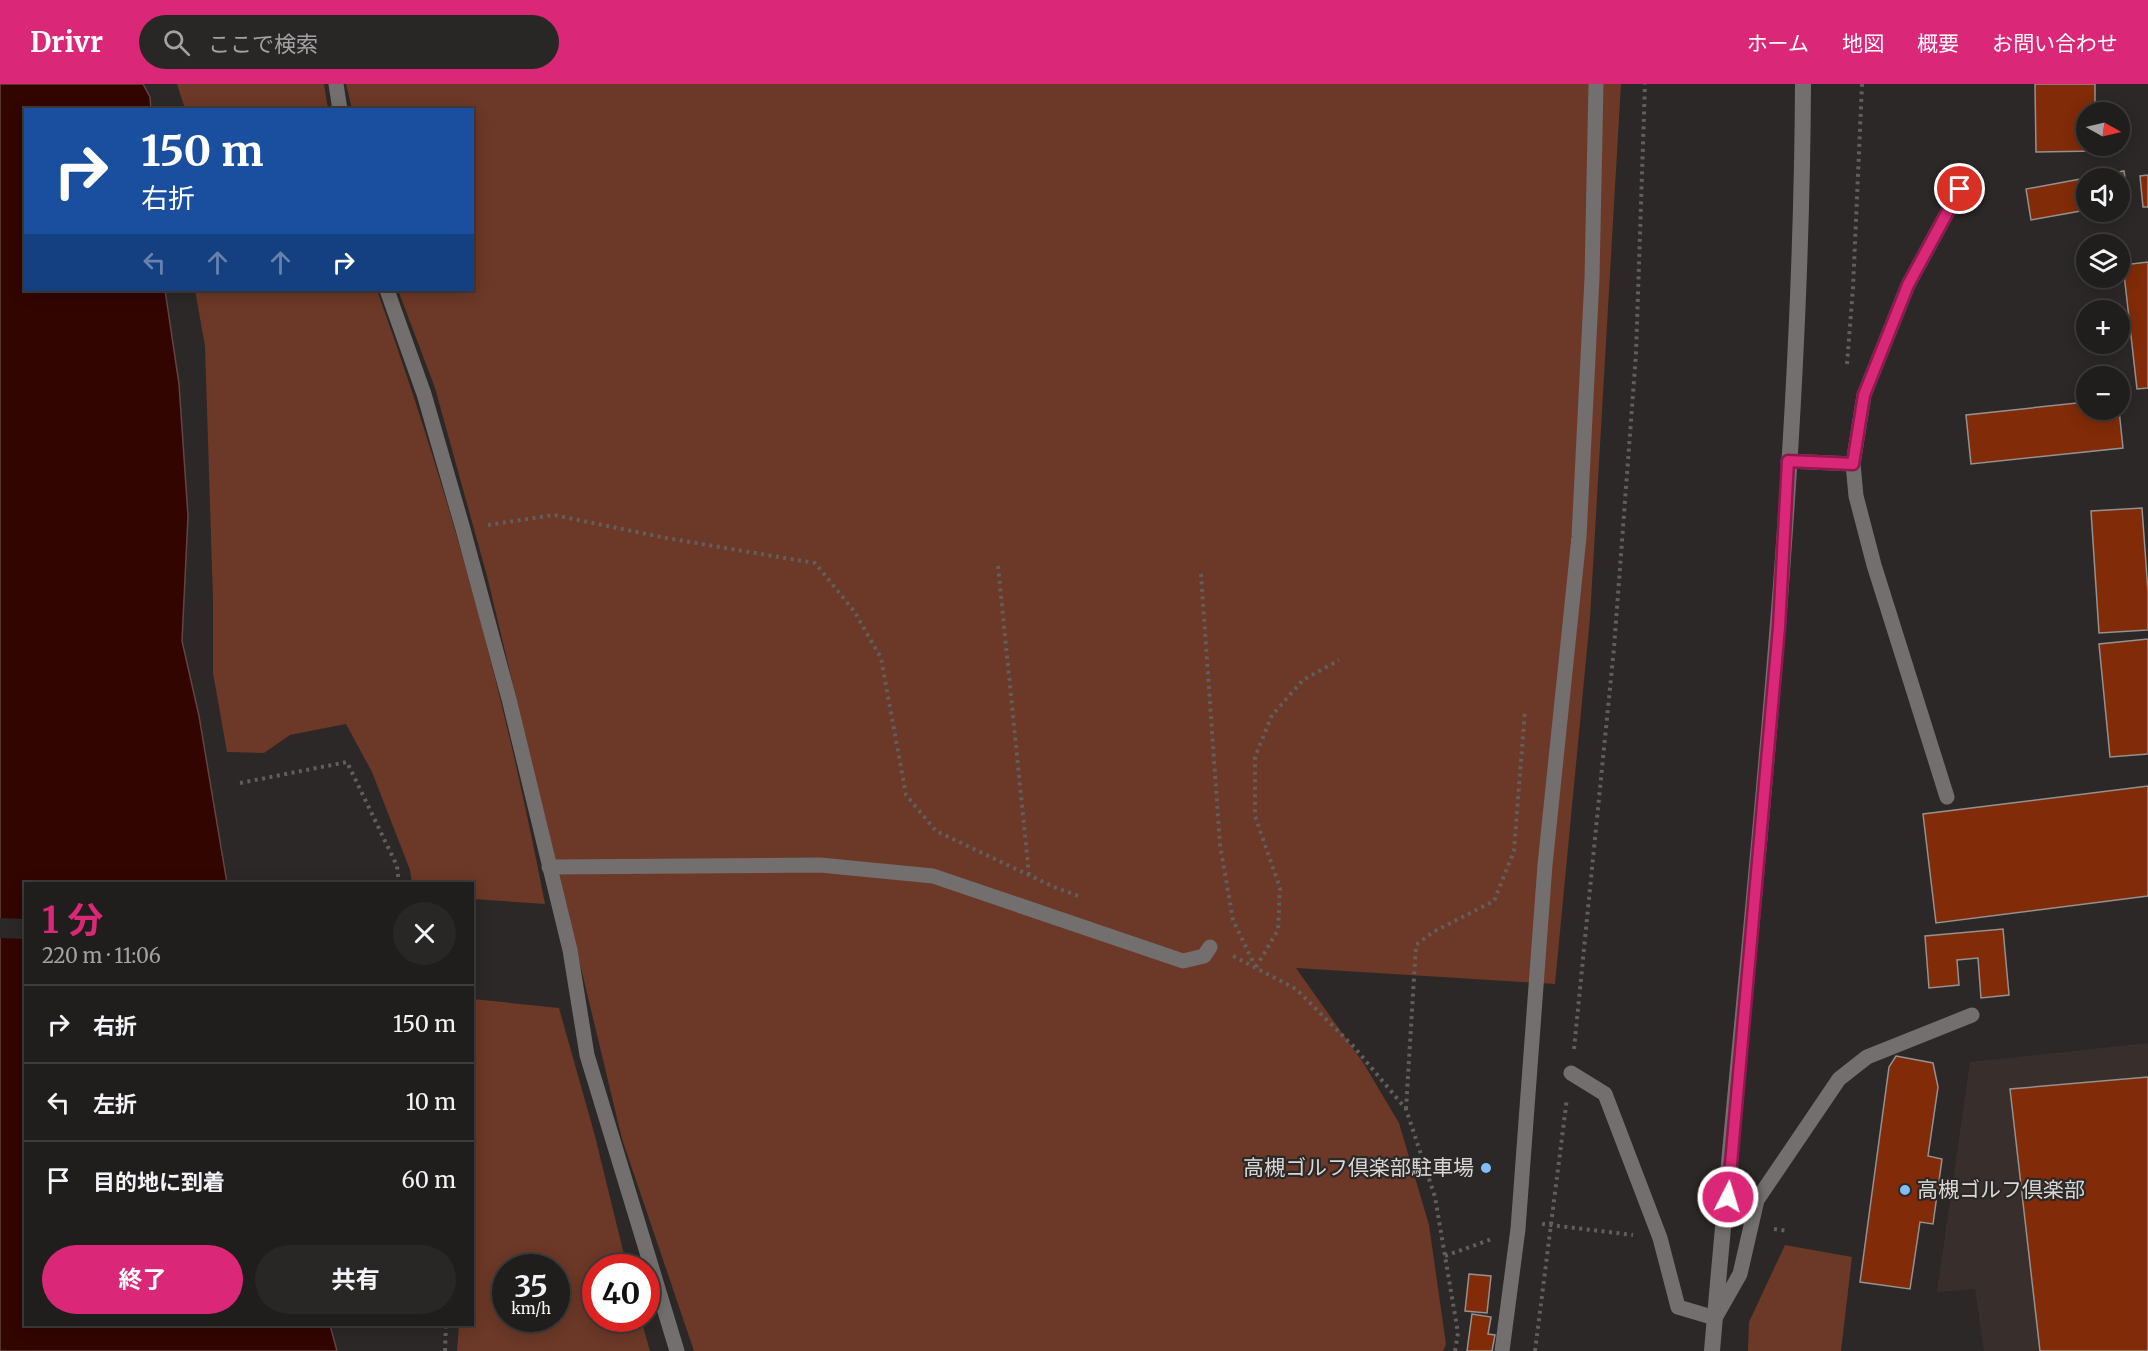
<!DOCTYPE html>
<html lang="ja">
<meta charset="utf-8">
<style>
body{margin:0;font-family:Merriweather,"Noto Sans JP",serif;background:#282726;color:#f1f3f6;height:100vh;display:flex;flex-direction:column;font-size:22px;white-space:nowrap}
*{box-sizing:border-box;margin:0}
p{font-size:20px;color:#a2a2a4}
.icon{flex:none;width:33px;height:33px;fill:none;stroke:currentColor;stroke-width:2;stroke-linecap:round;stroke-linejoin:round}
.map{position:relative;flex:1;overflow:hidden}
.side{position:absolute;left:24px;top:798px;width:450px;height:444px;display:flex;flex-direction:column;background:#201e1d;border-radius:0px;box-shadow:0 3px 15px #0003,0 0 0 2px #3d3c3b}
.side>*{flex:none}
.guide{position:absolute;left:24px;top:24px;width:450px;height:183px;border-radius:0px;box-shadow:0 3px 15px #0003,0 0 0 2px #3d3c3b;background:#1a4fa0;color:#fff;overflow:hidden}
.needle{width:39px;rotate:98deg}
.controls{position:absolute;left:2076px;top:18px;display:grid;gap:12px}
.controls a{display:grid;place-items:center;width:54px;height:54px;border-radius:50%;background:#201e1d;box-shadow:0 3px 15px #0003,0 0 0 2px #3d3c3b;font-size:30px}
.speed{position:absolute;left:492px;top:1170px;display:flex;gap:12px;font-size:30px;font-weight:700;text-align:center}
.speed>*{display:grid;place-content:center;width:78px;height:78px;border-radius:50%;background:#201e1d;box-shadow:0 3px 15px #0003,0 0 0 2px #3d3c3b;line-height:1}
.speed small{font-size:15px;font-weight:400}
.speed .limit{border:9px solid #d22;background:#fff;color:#111}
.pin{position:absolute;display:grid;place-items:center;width:51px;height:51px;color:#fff;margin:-26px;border:3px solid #fff;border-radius:50%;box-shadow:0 2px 6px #0007}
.me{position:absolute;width:66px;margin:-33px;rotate:5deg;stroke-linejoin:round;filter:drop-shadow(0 0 4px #0008)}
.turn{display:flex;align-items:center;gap:21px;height:126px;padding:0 18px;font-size:27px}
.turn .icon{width:78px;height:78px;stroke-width:2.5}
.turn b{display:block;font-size:42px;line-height:51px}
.lanes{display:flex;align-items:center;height:57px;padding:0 18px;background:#0003;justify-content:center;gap:30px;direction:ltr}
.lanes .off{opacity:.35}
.round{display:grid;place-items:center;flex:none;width:63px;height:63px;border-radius:32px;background:#282726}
.headline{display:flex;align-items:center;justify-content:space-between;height:102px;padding:0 18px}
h1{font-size:36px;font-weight:700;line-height:45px;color:#db2777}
.button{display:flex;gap:12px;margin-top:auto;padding:12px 18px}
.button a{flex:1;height:69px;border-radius:36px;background:#db2777;color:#fff;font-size:24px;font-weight:700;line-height:69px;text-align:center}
.button a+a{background:#282726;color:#f1f3f6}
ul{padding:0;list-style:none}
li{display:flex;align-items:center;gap:18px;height:78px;padding:0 18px;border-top:2px solid #3d3c3b}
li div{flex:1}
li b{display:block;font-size:22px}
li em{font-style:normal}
header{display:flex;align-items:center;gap:36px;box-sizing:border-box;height:84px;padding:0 30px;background:#db2777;color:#fff}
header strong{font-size:28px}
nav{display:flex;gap:33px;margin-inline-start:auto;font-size:21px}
.search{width:420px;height:54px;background:#282726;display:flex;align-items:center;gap:15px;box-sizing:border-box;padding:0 21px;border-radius:33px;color:#a2a2a4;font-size:22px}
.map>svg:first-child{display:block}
.built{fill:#382f2c}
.green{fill:#6c3827;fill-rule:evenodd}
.water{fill:#320500;stroke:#644440;stroke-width:1.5}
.pier{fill:#2b2827}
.building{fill:#812b08;stroke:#949190;stroke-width:1.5}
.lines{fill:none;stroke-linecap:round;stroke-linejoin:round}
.path{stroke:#615e5d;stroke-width:4;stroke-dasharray:3 4.5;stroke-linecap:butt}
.service{stroke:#726f6e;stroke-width:15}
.tertiary{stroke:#726f6e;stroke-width:16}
.route-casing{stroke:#8e194d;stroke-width:15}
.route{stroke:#db2777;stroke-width:10}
.poi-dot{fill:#80bdfa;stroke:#2b2827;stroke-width:2}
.labels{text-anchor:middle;stroke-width:4.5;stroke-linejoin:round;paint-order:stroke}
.poi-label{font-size:21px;fill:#d9d8d7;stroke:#2b2827;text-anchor:end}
</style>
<header>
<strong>Drivr</strong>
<div class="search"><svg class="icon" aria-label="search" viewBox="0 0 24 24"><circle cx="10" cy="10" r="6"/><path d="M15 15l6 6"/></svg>ここで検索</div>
<nav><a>ホーム</a><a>地図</a><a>概要</a><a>お問い合わせ</a></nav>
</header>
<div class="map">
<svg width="2148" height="1267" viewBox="0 0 2148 1267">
<rect width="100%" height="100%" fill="#2b2827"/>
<polygon class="built" points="2148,959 2148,1267 1984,1267 1975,1205 1937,1208 1970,978"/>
<g class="green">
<polygon points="177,0 324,0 328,25 185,25"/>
<polygon points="346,0 1621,0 1590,534 1555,900 1296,884 1364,980 1399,1039 1429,1141 1446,1260 1443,1267 694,1267 622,1055 487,492 435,304 398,206 472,206 472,26 352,25"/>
<path d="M195,206H377C449,406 505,611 545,820L473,815L472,800L412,799L410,786L372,688L346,640L290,651L264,669L227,668L213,589V516L205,262Z"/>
<path d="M473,915L559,924L595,1052L627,1183L596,1184V1234L641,1235L650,1267H457L459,1241L472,1240C472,1202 477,1161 472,1124ZM506,1184H556V1234H506Z"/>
<polygon points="1785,1161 1852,1173 1841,1267 1748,1267 1749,1238"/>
</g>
<polygon class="water" points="0,0 143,0 150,13 151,25 26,26 26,206 165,206 179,300 188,432 182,557 199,632 227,799 26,800 26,1240 330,1241 337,1267 0,1267"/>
<polygon class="pier" points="0,834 25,835 25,855 0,854"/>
<g class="building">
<polygon points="2035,0 2095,0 2095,28 2086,28 2086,62 2096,62 2096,67 2036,68"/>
<polygon points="2124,87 2129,118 2120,120 2120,94 2086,94 2086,126 2031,136 2026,105"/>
<polygon points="2148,91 2148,123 2143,123 2140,92"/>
<polygon points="2148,178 2148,304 2137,305 2123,181"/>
<polygon points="2086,318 2086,326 2119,326 2123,364 1971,380 1966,331"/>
<polygon points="2142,424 2148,508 2148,546 2099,549 2091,427"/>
<polygon points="2148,555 2148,670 2110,673 2099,560"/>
<polygon points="2148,702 2148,812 1936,839 1923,730"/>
<polygon points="2003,845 2009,911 1981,914 1978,874 1957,876 1959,901 1929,904 1925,852"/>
<polygon points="1896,972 1933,979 1938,1003 1928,1072 1942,1075 1933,1140 1920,1138 1910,1205 1860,1198 1889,983"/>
<polygon points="2148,993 2148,1267 2040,1267 2010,1005"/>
<polygon points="1469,1190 1491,1192 1487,1229 1465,1227"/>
<polygon points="1472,1230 1491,1233 1488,1250 1495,1251 1492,1267 1467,1267"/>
</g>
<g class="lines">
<g class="path">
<polyline points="1847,280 1853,204 1862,0"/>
<polyline points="488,441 554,431 666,454 815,479 854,527 881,574 906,711 936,747 1054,803 1081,813"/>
<polyline points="998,482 1029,791"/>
<polyline points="1201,490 1220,761 1233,836 1255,882"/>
<polyline points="240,699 347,678 397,782 399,800"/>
<polyline points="1233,872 1296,905 1354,963 1406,1025 1435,1113 1458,1249 1455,1267"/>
<polyline points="1256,883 1278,846 1280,804 1255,732 1255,673 1272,631 1303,596 1339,576"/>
<polyline points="1574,965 1614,564 1636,270 1645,0"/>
<polyline points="1406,1025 1416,861 1433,848 1494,817 1514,767 1525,626"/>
<polyline points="1542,1140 1633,1151"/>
<polyline points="1774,1145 1788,1147"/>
<polyline points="1445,1172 1492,1155"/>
<polyline points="445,1267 446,1240"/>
<polyline points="1535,1267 1567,1014"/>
</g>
<g class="service">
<polyline points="336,0 340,26"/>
<polyline points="387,206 424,310 463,445 509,615 570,866 587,971 677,1267"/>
<polyline points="1788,377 1853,380"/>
<polyline points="1947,713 1874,481 1856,412 1853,380 1864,311 1908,201 1960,105"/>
<polyline points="549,783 820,781 933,792 1183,877 1204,872 1210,863"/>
<polyline points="1571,989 1605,1010 1660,1154 1678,1223 1715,1234 1740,1190 1757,1116 1839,995 1867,973 1972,931"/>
<polyline points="1502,1267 1518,1145 1545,781 1579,453 1592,194 1596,0"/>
</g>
<path class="tertiary" d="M1712,1267C1748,845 1801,424 1803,0"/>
</g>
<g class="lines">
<defs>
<polyline id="route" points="1728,1113 1779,543 1788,377 1853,380 1864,311 1908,201 1960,105"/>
</defs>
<use href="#route" class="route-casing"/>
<use href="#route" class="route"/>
</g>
<g class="poi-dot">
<circle cx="1486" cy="1084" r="6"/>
<circle cx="1905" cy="1106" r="6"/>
</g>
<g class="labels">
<g class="poi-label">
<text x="1474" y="1091">高槻ゴルフ倶楽部駐車場</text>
<text x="1917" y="1113" text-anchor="start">高槻ゴルフ倶楽部</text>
</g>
</g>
</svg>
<div class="controls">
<a><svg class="needle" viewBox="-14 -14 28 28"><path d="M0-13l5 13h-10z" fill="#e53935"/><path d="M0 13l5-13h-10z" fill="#a2a2a4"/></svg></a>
<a><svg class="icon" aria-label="sound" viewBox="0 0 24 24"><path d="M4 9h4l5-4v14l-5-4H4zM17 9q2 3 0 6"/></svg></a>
<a><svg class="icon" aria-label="layers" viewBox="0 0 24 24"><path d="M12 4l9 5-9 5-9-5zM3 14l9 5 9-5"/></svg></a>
<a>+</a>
<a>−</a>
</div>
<div class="speed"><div>35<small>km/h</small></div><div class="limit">40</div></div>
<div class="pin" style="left:1960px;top:105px;background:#d93025"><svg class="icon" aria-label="arrive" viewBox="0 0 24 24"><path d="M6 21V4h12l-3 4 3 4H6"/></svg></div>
<svg class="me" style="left:1728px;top:1113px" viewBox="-20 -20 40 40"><circle r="17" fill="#db2777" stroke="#fff" stroke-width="3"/><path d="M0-11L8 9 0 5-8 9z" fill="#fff"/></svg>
<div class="guide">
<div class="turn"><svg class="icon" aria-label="right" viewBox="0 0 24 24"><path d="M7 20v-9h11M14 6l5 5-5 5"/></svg><div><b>150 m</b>右折</div></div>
<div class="lanes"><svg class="icon off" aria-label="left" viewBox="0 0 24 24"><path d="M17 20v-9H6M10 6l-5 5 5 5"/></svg><svg class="icon off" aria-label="ahead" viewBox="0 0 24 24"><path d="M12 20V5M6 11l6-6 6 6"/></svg><svg class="icon off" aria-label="ahead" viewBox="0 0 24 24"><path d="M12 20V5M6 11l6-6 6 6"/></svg><svg class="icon" aria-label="right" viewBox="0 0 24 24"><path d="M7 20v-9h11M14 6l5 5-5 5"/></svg></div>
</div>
<section class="side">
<div class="headline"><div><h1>1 分</h1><p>220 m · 11:06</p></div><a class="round"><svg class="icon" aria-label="close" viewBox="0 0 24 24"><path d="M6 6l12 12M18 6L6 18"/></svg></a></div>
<ul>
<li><svg class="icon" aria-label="right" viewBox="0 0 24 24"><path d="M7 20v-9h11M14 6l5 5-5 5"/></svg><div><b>右折</b></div><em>150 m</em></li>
<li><svg class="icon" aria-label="left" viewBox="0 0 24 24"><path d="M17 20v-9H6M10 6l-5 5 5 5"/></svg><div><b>左折</b></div><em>10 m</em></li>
<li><svg class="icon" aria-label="arrive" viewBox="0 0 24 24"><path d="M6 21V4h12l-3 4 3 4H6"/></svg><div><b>目的地に到着</b></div><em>60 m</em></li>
</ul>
<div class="button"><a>終了</a><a>共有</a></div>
</section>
</div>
